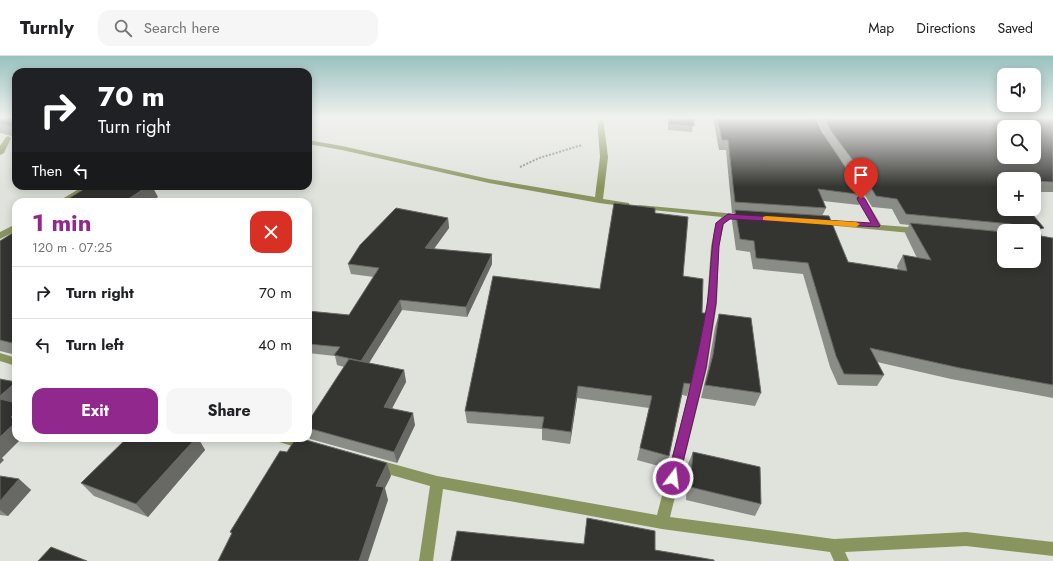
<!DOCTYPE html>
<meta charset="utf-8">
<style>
body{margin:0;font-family:Jost,sans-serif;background:#f6f6f6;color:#202124;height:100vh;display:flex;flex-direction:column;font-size:15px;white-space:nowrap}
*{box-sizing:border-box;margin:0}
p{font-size:13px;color:#757577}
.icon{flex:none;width:22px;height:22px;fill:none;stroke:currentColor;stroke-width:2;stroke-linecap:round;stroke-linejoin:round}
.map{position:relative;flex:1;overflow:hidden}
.details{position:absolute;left:12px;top:142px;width:300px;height:244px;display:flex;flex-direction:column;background:#fff;border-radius:12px;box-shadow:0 2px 10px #0003}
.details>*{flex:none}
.banner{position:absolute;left:12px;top:12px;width:300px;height:122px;border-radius:12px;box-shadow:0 2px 10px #0003;background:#202124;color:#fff;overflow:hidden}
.buttons{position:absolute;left:997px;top:12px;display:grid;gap:8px}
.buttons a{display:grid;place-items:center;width:44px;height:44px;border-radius:8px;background:#fff;box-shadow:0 2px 10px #0003;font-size:20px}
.pin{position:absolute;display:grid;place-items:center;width:34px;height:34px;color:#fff;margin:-41px -17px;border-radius:50% 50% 50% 0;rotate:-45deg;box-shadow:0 0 4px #0007}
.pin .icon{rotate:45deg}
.me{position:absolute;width:44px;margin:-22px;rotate:15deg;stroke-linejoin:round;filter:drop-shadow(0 0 3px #0008)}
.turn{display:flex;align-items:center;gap:14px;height:84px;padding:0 20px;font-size:18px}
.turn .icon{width:52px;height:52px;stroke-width:2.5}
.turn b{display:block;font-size:28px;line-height:34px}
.then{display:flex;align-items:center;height:38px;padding:0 20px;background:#0003;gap:8px;font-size:15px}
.round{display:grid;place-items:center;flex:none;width:42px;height:42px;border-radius:12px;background:#f6f6f6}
.summary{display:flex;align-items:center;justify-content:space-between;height:68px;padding:0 20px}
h1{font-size:24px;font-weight:700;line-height:30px;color:#90288d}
.primary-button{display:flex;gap:8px;margin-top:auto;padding:8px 20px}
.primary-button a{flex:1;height:46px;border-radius:12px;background:#90288d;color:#fff;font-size:16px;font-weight:700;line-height:46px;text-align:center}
.primary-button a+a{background:#f6f6f6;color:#202124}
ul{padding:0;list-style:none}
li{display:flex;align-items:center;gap:12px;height:52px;padding:0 20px;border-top:1px solid #e0e0e0}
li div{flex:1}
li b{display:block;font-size:15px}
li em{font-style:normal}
header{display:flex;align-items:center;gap:24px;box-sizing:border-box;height:56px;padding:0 20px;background:#fff;border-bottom:1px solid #e0e0e0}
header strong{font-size:19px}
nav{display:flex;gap:22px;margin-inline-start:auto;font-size:14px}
.search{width:280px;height:36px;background:#f6f6f6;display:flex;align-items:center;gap:10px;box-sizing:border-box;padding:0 14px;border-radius:12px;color:#757577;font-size:15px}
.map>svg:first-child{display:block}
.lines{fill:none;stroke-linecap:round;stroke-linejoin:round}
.path{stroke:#868783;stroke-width:2;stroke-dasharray:2 1.5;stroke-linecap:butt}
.minor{fill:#89955f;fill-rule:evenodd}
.wall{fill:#8a8c86;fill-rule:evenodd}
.shaded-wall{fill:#686964}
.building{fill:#343531;stroke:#686964;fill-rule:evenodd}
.route{fill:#90288d;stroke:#5e1a5c}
.slow{fill:#f59e0b}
</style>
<header>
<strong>Turnly</strong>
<div class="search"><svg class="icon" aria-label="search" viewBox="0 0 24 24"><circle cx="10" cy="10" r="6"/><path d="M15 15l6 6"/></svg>Search here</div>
<nav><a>Map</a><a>Directions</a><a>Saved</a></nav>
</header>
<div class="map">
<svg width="1053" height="505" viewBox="0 0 1053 505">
<rect width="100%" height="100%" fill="#e0e2dc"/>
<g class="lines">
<polyline class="path" points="520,111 539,102 582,89"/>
<g class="minor">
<polygon points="597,61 603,61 608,101 603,143 629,147 629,151 599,147 489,127 342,94 308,88 308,84 342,90 489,123 595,141 600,101"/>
<polygon points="8,80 11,82 4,97 0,99 0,90 6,81"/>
<polygon points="84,130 94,130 67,146 57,146"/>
<polygon points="852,130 858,130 881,169 921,172 925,175 921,178 816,168 815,166 819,163 872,168 851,132"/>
<polygon points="639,149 747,159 751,161 747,163 731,162 724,168 719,190 717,247 707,312 670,461 834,483 966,476 1053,486 1053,500 966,490 845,496 849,505 834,505 830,496 662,473 443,433 433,505 419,505 430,430 370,413 369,409 370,405 375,403 437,420 657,459 695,312 707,247 711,190 716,167 722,161 642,153 638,151"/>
<polygon points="16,168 16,175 0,183 0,176"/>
<polygon points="0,297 16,302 16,310 0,305"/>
<polygon points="277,382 300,382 310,385 312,389 310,393 306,394 279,386"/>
</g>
</g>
<g class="wall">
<polygon points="0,61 16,61 16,81 0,77"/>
<polygon points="668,61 694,61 692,76 668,74"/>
<path d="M713,61H815L822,76L826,82L816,61H1053V136H1034V123H1004V153L1041,177V180L1053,182V342L951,323L877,306L884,319L877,330L838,329L830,311L803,218L753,213L750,196L736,194L732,165L734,157H732L726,94H719ZM834,94L858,128L872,151L892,153L900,168L909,169L905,177L917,202L903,199L897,210L898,214L848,206L822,160L826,152L823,145L859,149L864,139ZM1004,175H1034L1004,205Z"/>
<polygon points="655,157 683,220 691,328 687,340 682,339 669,400 666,412 637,404 649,352 577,342 570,388 542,384 542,373 467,367 465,355 600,233"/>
<polygon points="448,162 449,172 434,193 492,208 467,261 402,254 369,307 404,314 406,326 392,352 415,369 397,407 310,383 308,378 308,366 344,311 337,309 335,300 308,297 308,255 349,259 374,221 351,218 348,208"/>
<polygon points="16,175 16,299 0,295 0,185"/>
<polygon points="719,258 761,337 755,350 701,342 708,312 715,271"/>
<polygon points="127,382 198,382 205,394 148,461 94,440 81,427"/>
<polygon points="693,396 761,448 755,460 686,444 688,408"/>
<polygon points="0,420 19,423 31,434 8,460 0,459"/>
</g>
<g class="shaded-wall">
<polygon points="148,130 152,130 158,141 151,146 124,146"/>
<polygon points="448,162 449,172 427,202 425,192"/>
<polygon points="492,198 492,208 467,261 466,251"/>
<polygon points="400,244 402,254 364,315 361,305"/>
<polygon points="404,314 406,326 387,362 384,351"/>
<polygon points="16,326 16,347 8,354 0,346 0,340"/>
<polygon points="578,330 577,342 570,388 571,376"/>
<polygon points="16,356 16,366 11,361"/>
<polygon points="413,357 415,369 397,407 394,396"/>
<polygon points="16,366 16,382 22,382 2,402 4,404 0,408 0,381"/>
<polygon points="196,382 198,382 205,394 148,461 136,448"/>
<polygon points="387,407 391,420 385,432 388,444 368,505 359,505 376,430"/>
<polygon points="19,423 31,434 8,460 0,454 0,445"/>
</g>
<g class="building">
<polygon points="0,61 16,61 16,71 0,68"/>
<polygon points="669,61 694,61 694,70 669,68"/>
<polygon points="717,61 815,61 822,76 864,139 818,133 826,152 735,146 728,84 722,84"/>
<path d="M824,61H1053V126L1034,125V123H1004V124H1003L1004,126V153H1028L1044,172L1040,173L1041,180L1052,182H1053V329L960,312L870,292L884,319L844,318L836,300L808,207L756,202L754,185L740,183L735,154L829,160L848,206L907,215L903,199L931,204L910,167L1004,176V205H1034V175H1013V169L1011,168L906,158L897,143L876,140L863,118L831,75ZM1004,71H1034V101H1004Z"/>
<polygon points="89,130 148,130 124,146 63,146"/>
<polygon points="614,147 655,152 655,157 688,161 683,220 703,223 702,257 706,257 700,288 691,328 684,327 669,400 640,392 652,340 578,330 571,376 542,372 544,361 465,355 493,220 600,233"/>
<polygon points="396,152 448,162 425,192 492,198 466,251 400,244 361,305 334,299 340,291 308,288 308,255 349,259 379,212 348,208 360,189"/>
<polygon points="16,175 16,288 0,284 0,185"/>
<polygon points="719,258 751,262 761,337 705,329 713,299"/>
<polygon points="349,303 404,314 384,351 413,357 394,396 308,372 308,366"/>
<polygon points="0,323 16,326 0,340"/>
<polygon points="0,343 16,347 16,356 11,361 16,362 16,366 0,381"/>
<polygon points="127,382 196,382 136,448 81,427"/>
<polygon points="296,382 299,382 387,407 376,430 384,431 359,505 218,505 232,477 230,476 280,395 287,396"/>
<polygon points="693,396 760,411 761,448 690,431"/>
<polygon points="0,420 19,423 0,445"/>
<polygon points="587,462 655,475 655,494 714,504 714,505 451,505 457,475 584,488"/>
<polygon points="51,491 87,505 38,505"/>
</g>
<linearGradient id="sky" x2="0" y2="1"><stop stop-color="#99c1bf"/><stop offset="0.47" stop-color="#f1f2ef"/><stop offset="1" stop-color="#f1f2ef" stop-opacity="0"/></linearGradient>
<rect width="1053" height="131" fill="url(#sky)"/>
<path class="route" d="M858,141H861L865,143L880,170L879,171L730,163L723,168L719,190L716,247L706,312L679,422L678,426L673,427L669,426L667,422C682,365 697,308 707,249C711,222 710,195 716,167L728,158L871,167L857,143Z"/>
<polygon class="slow" points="766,160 856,166 860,168 856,171 763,164 763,161"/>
</svg>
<div class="buttons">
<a><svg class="icon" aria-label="sound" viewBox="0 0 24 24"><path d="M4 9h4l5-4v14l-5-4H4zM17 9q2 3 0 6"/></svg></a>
<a><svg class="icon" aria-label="search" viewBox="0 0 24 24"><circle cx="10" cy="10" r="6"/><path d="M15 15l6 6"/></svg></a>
<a>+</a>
<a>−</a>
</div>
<div class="pin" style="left:861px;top:143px;background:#d93025"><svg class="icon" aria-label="arrive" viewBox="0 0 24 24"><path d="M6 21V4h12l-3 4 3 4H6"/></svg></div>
<svg class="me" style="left:673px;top:422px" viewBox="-20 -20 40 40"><circle r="17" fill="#90288d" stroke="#fff" stroke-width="3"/><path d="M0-11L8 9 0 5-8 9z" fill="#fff"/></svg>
<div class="banner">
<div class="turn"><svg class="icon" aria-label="right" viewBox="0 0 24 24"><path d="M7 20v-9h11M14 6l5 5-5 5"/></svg><div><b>70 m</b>Turn right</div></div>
<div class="then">Then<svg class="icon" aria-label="left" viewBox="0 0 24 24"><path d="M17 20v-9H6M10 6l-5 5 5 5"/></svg></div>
</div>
<section class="details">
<div class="summary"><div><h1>1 min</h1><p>120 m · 07:25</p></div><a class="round" style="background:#d93025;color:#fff"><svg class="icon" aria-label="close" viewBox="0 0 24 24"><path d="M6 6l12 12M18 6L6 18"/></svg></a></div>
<ul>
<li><svg class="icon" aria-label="right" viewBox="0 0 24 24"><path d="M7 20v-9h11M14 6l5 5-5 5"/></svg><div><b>Turn right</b></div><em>70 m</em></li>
<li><svg class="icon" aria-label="left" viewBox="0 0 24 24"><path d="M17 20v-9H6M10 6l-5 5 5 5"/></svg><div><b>Turn left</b></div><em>40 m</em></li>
</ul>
<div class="primary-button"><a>Exit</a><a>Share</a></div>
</section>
</div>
